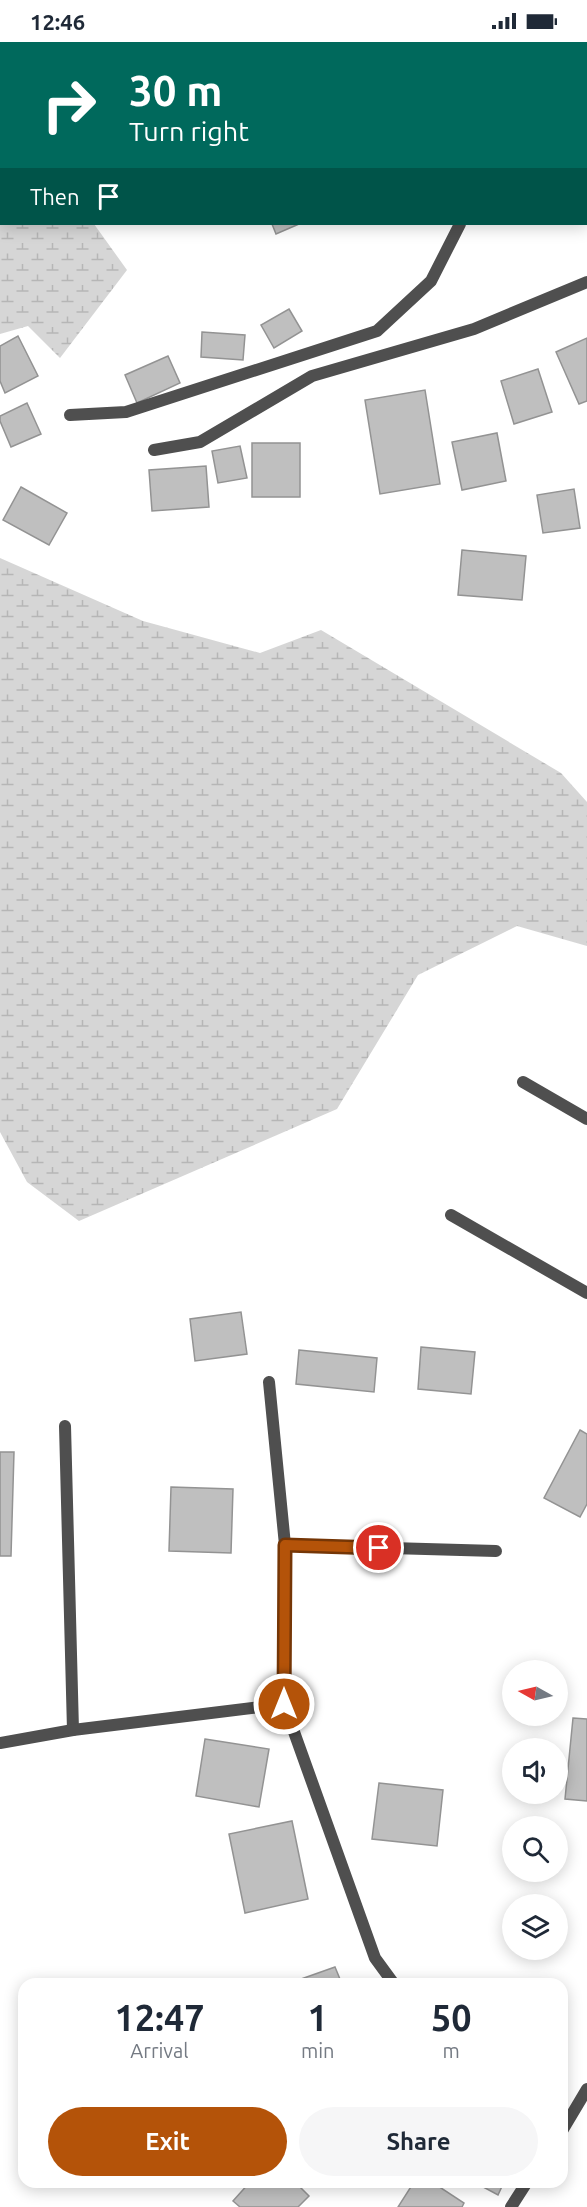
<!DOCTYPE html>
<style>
body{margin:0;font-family:Ubuntu,sans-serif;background:#f6f6f7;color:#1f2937;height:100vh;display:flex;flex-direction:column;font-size:22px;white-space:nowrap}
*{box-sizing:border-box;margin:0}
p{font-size:20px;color:#747a83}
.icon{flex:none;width:33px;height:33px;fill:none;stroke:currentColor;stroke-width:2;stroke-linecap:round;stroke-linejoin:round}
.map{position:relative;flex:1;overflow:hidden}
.details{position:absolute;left:18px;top:1936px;width:550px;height:210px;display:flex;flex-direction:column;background:#fff;border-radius:18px;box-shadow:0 3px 15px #0003}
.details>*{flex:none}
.top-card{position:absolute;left:0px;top:0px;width:588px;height:183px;box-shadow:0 3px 15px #0003;background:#00695c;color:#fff;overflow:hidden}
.needle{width:39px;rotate:278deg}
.fabs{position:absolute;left:502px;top:1618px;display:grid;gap:12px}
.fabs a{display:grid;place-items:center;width:66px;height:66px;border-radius:50%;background:#fff;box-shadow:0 3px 15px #0003;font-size:30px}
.pin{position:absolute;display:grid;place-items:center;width:51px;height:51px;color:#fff;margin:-26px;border:3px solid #fff;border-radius:50%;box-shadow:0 2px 6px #0007}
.me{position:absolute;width:66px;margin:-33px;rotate:0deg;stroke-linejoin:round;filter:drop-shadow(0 0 4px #0008)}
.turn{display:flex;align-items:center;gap:21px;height:126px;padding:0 30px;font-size:27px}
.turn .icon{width:78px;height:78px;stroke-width:2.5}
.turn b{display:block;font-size:42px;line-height:51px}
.then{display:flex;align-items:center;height:57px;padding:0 30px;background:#0003;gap:12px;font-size:22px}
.eta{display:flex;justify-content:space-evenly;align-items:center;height:102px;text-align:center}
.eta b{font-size:36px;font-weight:600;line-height:42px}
.cta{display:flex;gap:12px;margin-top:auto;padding:12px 30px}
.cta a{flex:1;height:69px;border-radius:36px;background:#b45309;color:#fff;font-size:24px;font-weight:600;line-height:69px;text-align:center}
.cta a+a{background:#f6f6f7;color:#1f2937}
.status{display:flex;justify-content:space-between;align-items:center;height:42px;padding:0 30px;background:#fff;direction:ltr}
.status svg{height:16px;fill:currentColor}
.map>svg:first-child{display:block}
.wetland{fill:url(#wetland-marsh)}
.building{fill:#bfbfbf;stroke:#939393;stroke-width:1.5}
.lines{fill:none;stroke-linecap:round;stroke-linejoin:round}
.minor{stroke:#4f4f4f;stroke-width:12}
.route-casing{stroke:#753606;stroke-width:15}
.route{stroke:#b45309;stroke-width:10}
</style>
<div class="status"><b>12:46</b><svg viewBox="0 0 49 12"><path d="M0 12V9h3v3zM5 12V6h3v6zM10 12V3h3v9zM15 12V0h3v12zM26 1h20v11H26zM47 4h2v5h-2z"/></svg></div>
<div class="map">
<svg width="587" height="2165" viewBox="0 0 587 2165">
<defs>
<pattern id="wetland-marsh" width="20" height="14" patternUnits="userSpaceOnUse" patternTransform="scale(1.5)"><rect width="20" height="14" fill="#d6d6d6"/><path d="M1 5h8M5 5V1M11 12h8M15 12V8" fill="none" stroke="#b6b6b6"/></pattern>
</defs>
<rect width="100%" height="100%" fill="#fff"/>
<g class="wetland">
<polygon points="0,93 2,182 94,182 127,228 60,316 28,284 0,292"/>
<polygon points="0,516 143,579 260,611 321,588 561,731 587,760 587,904 517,884 418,933 337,1067 79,1179 27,1140 0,1090"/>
</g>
<g class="building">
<polygon points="331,0 400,0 331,2"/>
<polygon points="272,182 299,182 276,192"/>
<polygon points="289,267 302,289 274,306 261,283"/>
<polygon points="202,290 245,293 243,318 201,315"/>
<polygon points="18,294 38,334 5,351 0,339 0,304"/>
<polygon points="587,296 587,359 579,362 556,310"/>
<polygon points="168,314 180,341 137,361 125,333"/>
<polygon points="538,327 552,370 514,382 501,339"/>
<polygon points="425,348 440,442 380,452 365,358"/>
<polygon points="27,361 41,392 11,405 0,379 0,374"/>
<polygon points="497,391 506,439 462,448 452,400"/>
<rect x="252" y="401" width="48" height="54"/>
<polygon points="240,404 247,436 218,441 212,409"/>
<polygon points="206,424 209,465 152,469 149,428"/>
<polygon points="21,445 67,471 49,503 3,478"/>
<polygon points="574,447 580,486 543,491 537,453"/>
<polygon points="462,508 526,514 522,558 458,553"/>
<polygon points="241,1270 247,1312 195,1319 190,1277"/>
<polygon points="421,1305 475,1310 471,1352 418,1347"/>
<polygon points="299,1308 377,1316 374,1350 296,1342"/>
<polygon points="580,1388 587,1392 587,1462 580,1475 544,1456"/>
<polygon points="0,1410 14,1410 11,1514 0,1514"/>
<polygon points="171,1445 233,1447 231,1511 169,1509"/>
<polygon points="573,1676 587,1677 587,1759 565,1757"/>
<polygon points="205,1697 269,1707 259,1765 196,1754"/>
<polygon points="379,1741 443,1748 437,1804 372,1797"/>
<polygon points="292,1779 308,1857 245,1871 229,1792"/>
<polygon points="335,1925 342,1942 287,1942"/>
<polygon points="250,2140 295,2140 309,2154 298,2165 240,2165 233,2159"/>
<polygon points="414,2140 432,2140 464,2161 462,2165 398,2165"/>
<polygon points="474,2140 504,2140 498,2153"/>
</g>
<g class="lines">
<g class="minor">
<polyline points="499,2 499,0"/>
<polyline points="70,373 126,370 377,289 431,239 460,182"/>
<polyline points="154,408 200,400 312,334 474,287 587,240"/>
<polyline points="523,1040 587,1077"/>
<polyline points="451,1173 587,1251"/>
<polyline points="269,1340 285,1503 284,1662"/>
<polyline points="65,1384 73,1688"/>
<polyline points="285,1503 496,1509"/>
<polyline points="0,1701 73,1688 284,1662 375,1916 394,1942"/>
<polyline points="562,2089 587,2047"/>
<polyline points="511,2165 527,2140"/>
</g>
</g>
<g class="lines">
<defs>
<polyline id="route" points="284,1662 285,1503 379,1506"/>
</defs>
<use href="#route" class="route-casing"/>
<use href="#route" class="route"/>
</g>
</svg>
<div class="fabs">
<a><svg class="needle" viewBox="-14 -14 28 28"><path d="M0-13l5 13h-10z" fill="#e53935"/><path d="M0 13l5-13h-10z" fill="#747a83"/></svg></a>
<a><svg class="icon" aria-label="sound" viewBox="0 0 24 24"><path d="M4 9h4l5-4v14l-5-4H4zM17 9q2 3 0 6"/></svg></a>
<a><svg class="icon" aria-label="search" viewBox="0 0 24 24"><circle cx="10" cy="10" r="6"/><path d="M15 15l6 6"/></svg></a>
<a><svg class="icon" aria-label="layers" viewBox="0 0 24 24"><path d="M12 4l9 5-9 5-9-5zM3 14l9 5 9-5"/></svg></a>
</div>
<div class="pin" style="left:379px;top:1506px;background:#d93025"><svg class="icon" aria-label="arrive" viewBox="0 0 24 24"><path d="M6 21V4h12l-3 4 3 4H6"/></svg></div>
<svg class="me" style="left:284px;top:1662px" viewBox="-20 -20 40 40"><circle r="17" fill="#b45309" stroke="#fff" stroke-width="3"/><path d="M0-11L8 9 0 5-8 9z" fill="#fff"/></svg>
<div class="top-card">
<div class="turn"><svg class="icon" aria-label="right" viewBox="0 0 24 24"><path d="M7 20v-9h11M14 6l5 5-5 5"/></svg><div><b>30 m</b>Turn right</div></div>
<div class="then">Then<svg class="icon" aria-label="arrive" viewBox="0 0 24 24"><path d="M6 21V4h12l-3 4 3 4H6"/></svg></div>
</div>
<section class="details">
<div class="eta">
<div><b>12:47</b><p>Arrival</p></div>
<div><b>1</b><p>min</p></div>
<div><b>50</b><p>m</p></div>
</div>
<div class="cta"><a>Exit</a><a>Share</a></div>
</section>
</div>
